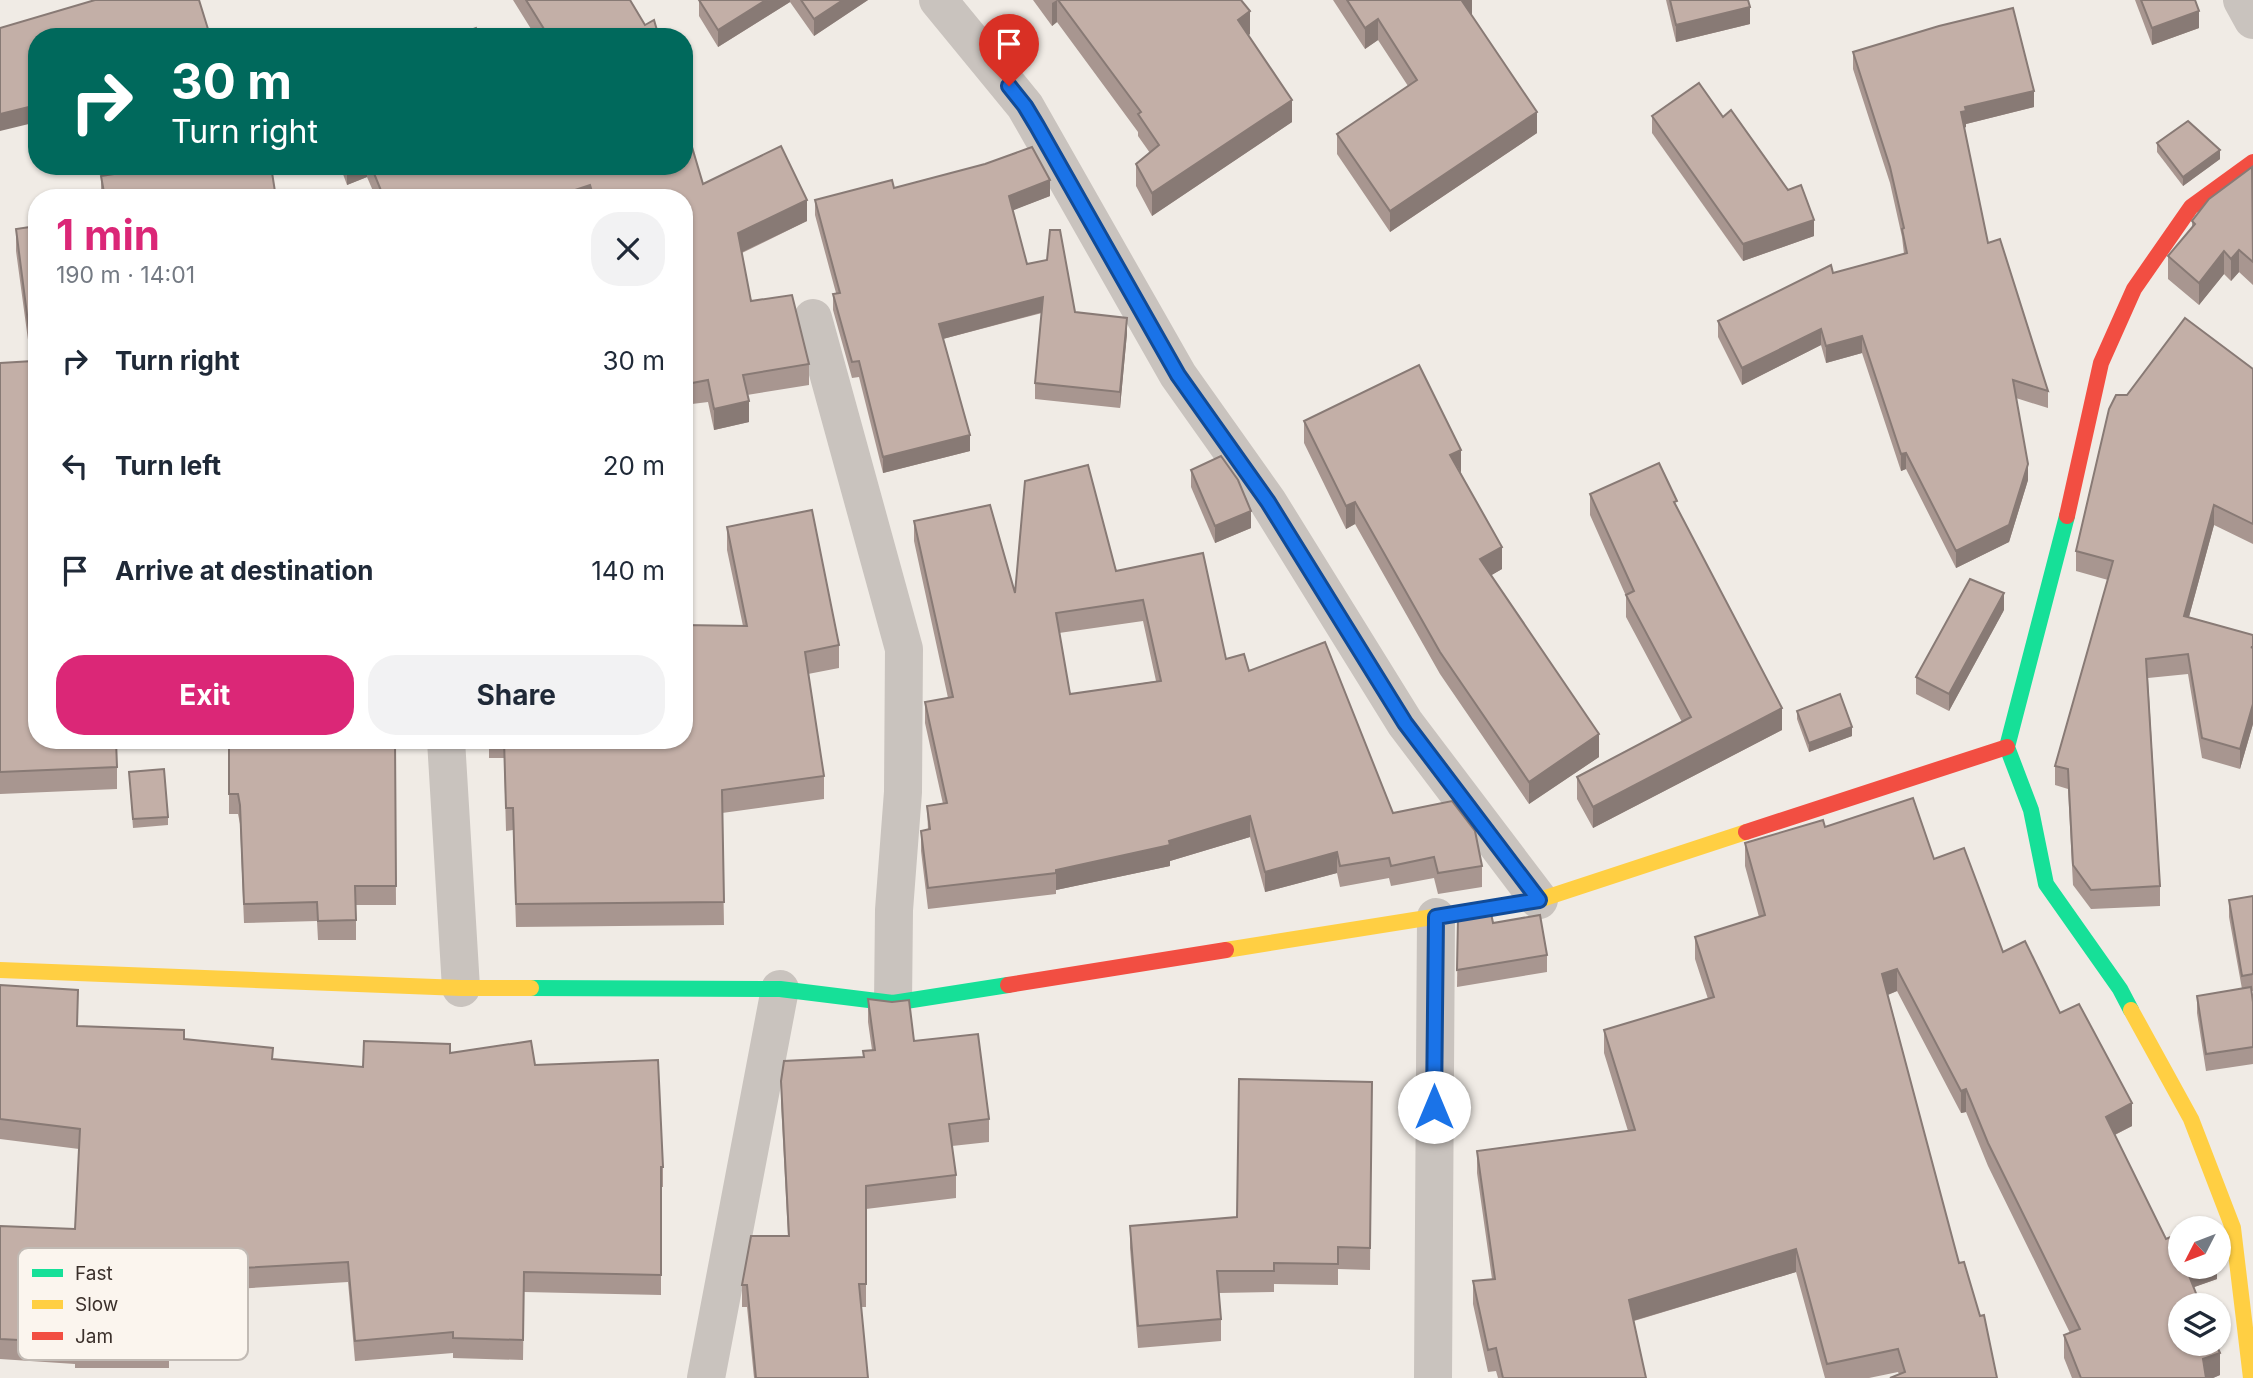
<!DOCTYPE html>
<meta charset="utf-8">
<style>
body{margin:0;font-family:Inter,sans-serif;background:#f2f2f3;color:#1f2937;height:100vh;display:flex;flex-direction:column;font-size:26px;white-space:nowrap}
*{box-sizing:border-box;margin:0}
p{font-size:23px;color:#747a83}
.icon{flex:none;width:38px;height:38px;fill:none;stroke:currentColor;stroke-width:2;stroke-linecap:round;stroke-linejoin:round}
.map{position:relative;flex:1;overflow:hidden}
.panel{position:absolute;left:28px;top:189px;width:665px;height:560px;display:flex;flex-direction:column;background:#fff;border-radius:28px;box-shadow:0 2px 5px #0004}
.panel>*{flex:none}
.top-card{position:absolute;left:28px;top:28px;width:665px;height:147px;border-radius:28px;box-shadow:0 2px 5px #0004;background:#00695c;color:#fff;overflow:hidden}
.needle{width:46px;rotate:228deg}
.fabs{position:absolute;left:2168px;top:1216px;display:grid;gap:14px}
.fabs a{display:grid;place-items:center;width:63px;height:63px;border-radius:50%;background:#fff;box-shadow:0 2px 5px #0004;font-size:35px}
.pin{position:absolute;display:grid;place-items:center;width:60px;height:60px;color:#fff;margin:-72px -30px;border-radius:50% 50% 50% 0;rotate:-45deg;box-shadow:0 0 7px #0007}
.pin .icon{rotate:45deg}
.me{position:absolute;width:77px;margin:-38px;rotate:0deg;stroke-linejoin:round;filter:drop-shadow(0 0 5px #0008)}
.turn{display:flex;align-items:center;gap:24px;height:147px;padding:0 28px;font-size:32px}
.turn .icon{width:91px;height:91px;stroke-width:2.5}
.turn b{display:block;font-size:49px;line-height:60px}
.round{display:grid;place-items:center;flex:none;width:74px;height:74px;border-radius:28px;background:#f2f2f3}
.summary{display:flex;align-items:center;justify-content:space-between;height:119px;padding:0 28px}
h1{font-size:42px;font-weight:700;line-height:52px;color:#db2777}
.action{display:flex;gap:14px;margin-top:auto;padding:14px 28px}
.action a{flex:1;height:80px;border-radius:28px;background:#db2777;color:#fff;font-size:28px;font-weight:700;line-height:80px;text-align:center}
.action a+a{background:#f2f2f3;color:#1f2937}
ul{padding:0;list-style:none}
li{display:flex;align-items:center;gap:21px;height:105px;padding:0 28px}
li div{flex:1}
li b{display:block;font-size:26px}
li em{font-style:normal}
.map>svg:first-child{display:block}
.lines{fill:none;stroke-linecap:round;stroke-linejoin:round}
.street{stroke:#c9c3be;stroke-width:38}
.fast{stroke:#16e098;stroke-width:16}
.slow{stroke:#ffcf43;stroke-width:16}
.jam{stroke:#f24e42;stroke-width:16}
.wall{fill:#a89690;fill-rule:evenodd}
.shaded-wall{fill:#887a75}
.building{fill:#c3afa7;stroke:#887a75;stroke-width:2;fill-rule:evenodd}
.route-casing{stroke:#114b97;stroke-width:18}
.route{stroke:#1a73e8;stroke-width:12}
.key{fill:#fbf5ee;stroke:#c1bab4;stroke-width:2}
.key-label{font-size:19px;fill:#3b302b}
</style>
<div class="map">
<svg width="2253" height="1378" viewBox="0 0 2253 1378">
<rect width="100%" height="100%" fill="#f0ebe5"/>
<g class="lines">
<g class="street">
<polyline points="938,0 1025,106 1178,375 1268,502 1405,723 1539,900"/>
<polyline points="2242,0 2253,20"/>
<polyline points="813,318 904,649 903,792 894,910 893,1003"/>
<polyline points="446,740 461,988"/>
<polyline points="706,1378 780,989"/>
<polyline points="1433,1378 1436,917"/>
</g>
<g class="fast">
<polyline points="2067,516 2007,747 2031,810 2046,884 2120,989 2131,1010"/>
<polyline points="531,988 780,989 893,1003 1008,985"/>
</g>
<g class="slow">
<polyline points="1226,950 1539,900 1746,832"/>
<polyline points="0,970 461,988 531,988"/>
<polyline points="2131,1010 2191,1119 2233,1228 2251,1378"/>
</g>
<g class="jam">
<polyline points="2067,516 2101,363 2134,289 2191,207 2253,162"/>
<polyline points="1746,832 2007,747"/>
<polyline points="1008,985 1226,950"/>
</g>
</g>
<g class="wall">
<polygon points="513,0 630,0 645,25 659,37 536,37"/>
<polygon points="699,0 868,0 814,36 790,2 718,47 699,16"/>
<polygon points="1033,0 1241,0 1250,34 1249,35 1292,122 1152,216 1136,186 1136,164 1150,153 1138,136 1138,132 1057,22 1052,26"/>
<polygon points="1333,0 1472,0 1472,16 1537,133 1390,232 1337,154 1337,134 1408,86 1378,40 1365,49"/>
<polygon points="1666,0 1748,0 1750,24 1676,42"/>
<polygon points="2135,0 2195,0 2199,28 2152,45"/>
<polygon points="1853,52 2034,107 1966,124 1966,127 1964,128 1988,243 2048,391 2048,408 2016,398 2028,480 2009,542 1956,568 1906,469 1901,471 1862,353 1826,363 1821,345 1742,385 1718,337 1718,321 1833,273 1904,254 1902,237 1890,183 1853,69"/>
<polygon points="1652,116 1723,117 1814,236 1743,261 1652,133"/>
<polygon points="2157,143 2220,159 2183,186 2157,152"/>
<polygon points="340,166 684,166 703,184 807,221 742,253 751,301 809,364 809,385 747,395 749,422 714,430 708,402 692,404 684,356 684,198 376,198 367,177 347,185"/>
<polygon points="2253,168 2253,285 2239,272 2231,281 2224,274 2199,305 2168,279 2168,256 2192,228 2192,221"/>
<polygon points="101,176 276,198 101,198"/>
<polygon points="894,188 1050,196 1013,210 1027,264 1075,312 1127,333 1120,408 1035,399 1035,383 1042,313 943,339 970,451 883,473 859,377 852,378 833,310 833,294 836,293 815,215 815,200"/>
<polygon points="37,226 37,740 117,767 117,789 0,794 0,363 31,362 16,251 16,229"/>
<polygon points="2253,369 2253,544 2214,525 2189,617 2253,635 2253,724 2240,769 2202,758 2188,674 2148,678 2160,886 2160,906 2091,909 2073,885 2068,789 2055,785 2055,766 2108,580 2076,571 2076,551 2127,395"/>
<polygon points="1304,421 1461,473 1502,569 1491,575 1599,757 1529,804 1440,674 1355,524 1346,529 1304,443"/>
<polygon points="1191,470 1251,528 1215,543 1191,487"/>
<polygon points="1590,494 1677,507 1782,730 1593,828 1577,799 1577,777 1682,722 1626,617 1626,596 1590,515"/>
<path d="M914,521L1015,593L1116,571L1226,659L1249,671L1393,813L1482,866V887L1438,894L1434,878L1391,886L1389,878L1340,887L1337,873L1265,892L1250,837L1170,861V866L1056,890V894L928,909L921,851V831L928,830L927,806L943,804L925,723V702L948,698L914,541ZM1143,621L1156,681L1070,694L1059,633Z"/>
<polygon points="727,527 839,645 839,668 808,674 824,776 824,799 722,813 724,925 516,927 513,830 506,831 504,758 489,758 489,740 684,740 743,626 727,550"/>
<polygon points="2004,610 1949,711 1916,694 1916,677"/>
<polygon points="1797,711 1852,736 1809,752 1797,719"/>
<polygon points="229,740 395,740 396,905 356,905 356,940 318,940 317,921 244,923 240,824 238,814 229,814"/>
<polygon points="129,772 168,817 168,825 133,828"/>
<polygon points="1825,827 1934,859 2003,952 2060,1013 2132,1126 2115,1135 2166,1239 2217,1267 2217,1279 2194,1287 2220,1375 2213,1378 2072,1378 2064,1358 2064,1335 2070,1333 1988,1166 1966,1112 1961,1113 1897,991 1888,995 1959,1263 1997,1378 1899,1374 1898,1372 1869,1378 1825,1378 1796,1272 1634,1321 1646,1378 1498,1378 1496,1371 1488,1372 1473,1304 1473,1281 1492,1279 1477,1173 1477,1151 1628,1131 1604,1053 1604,1030 1708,999 1695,959 1695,937 1759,917 1745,866 1745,843"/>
<polygon points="2253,896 2253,991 2251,991 2253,1002 2253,1064 2206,1071 2197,1013 2197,996 2242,989 2229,917 2229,900"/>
<polygon points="1458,918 1493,923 1547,955 1547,972 1457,987"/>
<polygon points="0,985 78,1026 184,1039 273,1059 363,1067 450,1053 535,1065 663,1167 663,1187 661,1187 661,1295 524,1292 523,1360 453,1358 453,1353 355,1361 348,1282 169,1293 169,1368 75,1368 75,1364 0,1359 0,1226 75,1229 79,1149 0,1139"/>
<polygon points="868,999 914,1041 989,1119 989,1142 952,1146 956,1175 956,1198 866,1209 866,1307 861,1307 868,1378 754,1378 747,1307 742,1307 742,1285 788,1236 781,1103 781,1081 863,1057 863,1051 872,1050 868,1022"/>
<polygon points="1372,1082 1370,1270 1338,1269 1338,1285 1274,1284 1274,1292 1219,1293 1221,1319 1221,1341 1138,1348 1130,1248 1130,1226 1237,1217"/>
</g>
<g class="shaded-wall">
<polygon points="766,0 790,0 790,2 718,47 718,30"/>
<polygon points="843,0 868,0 814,36 814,19"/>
<polygon points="1057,0 1057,22 1052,26 1052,3"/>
<polygon points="1464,0 1472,0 1472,15 1462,22 1462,1"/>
<polygon points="1750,7 1750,24 1676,42 1676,25"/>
<polygon points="1250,11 1250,34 1238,42 1238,20"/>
<polygon points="2199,11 2199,28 2152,45 2152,28"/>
<polygon points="1378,19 1378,40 1365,49 1365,28"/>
<polygon points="208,29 208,37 183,37"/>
<polygon points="2034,91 2034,107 1966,124 1966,127 1961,129 1961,112 1965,107"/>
<polygon points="1292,100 1292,122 1152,216 1152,193"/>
<polygon points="37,105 37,122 0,131 0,114"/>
<polygon points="1537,112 1537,133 1390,232 1390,211"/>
<polygon points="2220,150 2220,159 2183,186 2183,177"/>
<polygon points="347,166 367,166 367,177 347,185"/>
<polygon points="1050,180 1050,196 1009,212 1009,196"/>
<polygon points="590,185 590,198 551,198"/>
<polygon points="807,200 807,221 738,254 738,233"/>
<polygon points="1814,220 1814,236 1743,261 1743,244"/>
<polygon points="2239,250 2239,272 2231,281 2231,259"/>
<polygon points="2224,251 2224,274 2199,305 2199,283"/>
<polygon points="1043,297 1043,312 939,340 939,324"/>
<polygon points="1127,318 1127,333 1120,408 1120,392"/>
<polygon points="1821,329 1821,345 1742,385 1742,368"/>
<polygon points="1862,336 1862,353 1826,363 1826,346"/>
<polygon points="749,401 749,422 714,430 714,409"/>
<polygon points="970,435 970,451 883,473 883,457"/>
<polygon points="1461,450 1461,473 1450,455"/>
<polygon points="1906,453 1906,469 1901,471 1901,454"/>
<polygon points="2028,464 2028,480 2009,542 1956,568 1956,551"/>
<polygon points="1355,502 1355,524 1346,529 1346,506"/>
<polygon points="2214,505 2214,525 2184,635 2184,616"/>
<polygon points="1251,511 1251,528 1215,543 1215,526"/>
<polygon points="1502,547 1502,569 1480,582 1480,559"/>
<polygon points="2004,593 2004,610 1949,711 1949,694"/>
<polygon points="2253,704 2253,724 2240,769 2240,749"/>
<polygon points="1782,708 1782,730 1593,828 1593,807"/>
<polygon points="1852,727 1852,736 1809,752 1809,743"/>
<polygon points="1599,734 1599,757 1529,804 1529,782"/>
<polygon points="1250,816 1250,837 1170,861 1170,866 1056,890 1056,870 1169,841"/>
<polygon points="1337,852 1337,873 1265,892 1265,872"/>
<polygon points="1897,969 1897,991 1882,997 1882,974"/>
<polygon points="1966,1089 1966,1112 1961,1113 1961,1091"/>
<polygon points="2132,1103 2132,1126 2106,1139 2106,1117"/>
<polygon points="1796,1249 1796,1272 1629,1322 1629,1300"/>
<polygon points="2188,1267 2217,1267 2217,1279 2186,1290 2186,1268"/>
<polygon points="2220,1353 2220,1375 2213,1378 2203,1378 2203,1359"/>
</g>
<g class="building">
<polygon points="95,0 199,0 208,29 183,37 37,37 37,105 0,114 0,28"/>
<polygon points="526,0 630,0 645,25 654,20 659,37 549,37"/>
<polygon points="699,0 766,0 718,30"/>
<polygon points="801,0 843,0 814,19"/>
<polygon points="1058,0 1241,0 1250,11 1238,20 1292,100 1152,193 1136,164 1159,145 1138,114 1141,112"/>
<polygon points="1347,0 1464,0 1462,1 1537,112 1390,211 1337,134 1417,80 1378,19 1365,28"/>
<polygon points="1670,0 1748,0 1750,7 1676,25"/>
<polygon points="2141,0 2195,0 2199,11 2152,28"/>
<polygon points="2013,8 2034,91 1965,107 1966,111 1961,112 1988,243 2000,239 2048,391 2013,380 2028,464 2009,525 1956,551 1906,453 1901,454 1862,336 1826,346 1821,329 1742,368 1718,321 1831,265 1833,273 1907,253 1902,229 1904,228 1890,167 1853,52 1939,26"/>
<polygon points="476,28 479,37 451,37"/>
<polygon points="1699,83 1723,117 1731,110 1788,190 1801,185 1814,220 1743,244 1652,116"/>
<polygon points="684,120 703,184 781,146 807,200 738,233 751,301 792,295 809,364 743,375 749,401 714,409 708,380 692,383 684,334 684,198 594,198 590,185 551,198 384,198 371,166 684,166"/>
<polygon points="2188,121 2220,150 2183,177 2157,143"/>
<polygon points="1032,147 1050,180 1009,196 1027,264 1047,260 1050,230 1060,230 1075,312 1127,318 1120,392 1035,383 1043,297 939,324 970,435 883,457 859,361 852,362 833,294 840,293 815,200 892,180 894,188 985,164"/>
<polygon points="166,166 271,166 276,198 105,198 101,176"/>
<polygon points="2252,167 2253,262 2239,250 2231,259 2224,251 2199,283 2168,256 2195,224 2192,221 2209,199"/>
<polygon points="37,226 37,740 116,740 117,767 0,772 0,363 33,361 16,229"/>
<polygon points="2185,318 2253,369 2253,524 2214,505 2184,616 2253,635 2253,647 2251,647 2253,648 2253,704 2240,749 2202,738 2188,654 2146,659 2160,886 2091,890 2073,865 2068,769 2055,766 2113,561 2076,551 2109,409 2116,395 2127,395"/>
<polygon points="1419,365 1461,450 1450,455 1502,547 1480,559 1599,734 1529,782 1440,652 1355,502 1346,506 1304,421"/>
<polygon points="1221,456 1238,480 1251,511 1215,526 1191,470"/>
<polygon points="1659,463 1677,501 1674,502 1782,708 1593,807 1577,777 1691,717 1626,595 1634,591 1590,494"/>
<path d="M1088,465L1116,571L1203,553L1226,659L1244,654L1249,671L1325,642L1393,813L1452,801L1475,831L1482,866L1438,873L1434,857L1391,866L1389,858L1340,866L1337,852L1265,872L1250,816L1169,841L1170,845L1056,870V873L928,888L921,831L930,829L927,806L947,803L925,702L953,697L914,521L990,505L1015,593L1025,481ZM1143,600L1161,681L1070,694L1056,613Z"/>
<polygon points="812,510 839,645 805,652 824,776 722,790 724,902 516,904 513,808 506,808 504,740 684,740 684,625 747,626 727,527"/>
<polygon points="1970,579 2004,593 1949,694 1916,677"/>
<polygon points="1840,694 1852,727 1809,743 1797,711"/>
<polygon points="229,740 395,740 396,886 355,886 356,920 318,921 317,902 244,904 240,805 238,794 229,794"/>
<polygon points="164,769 168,817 133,819 129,772"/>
<polygon points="1913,798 1934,859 1964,848 2003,952 2025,941 2060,1013 2079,1004 2132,1103 2106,1117 2166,1239 2180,1233 2180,1267 2188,1267 2186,1268 2201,1306 2180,1306 2180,1344 2216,1344 2220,1353 2203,1359 2206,1378 2081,1378 2064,1335 2080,1329 1988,1143 1966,1089 1961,1091 1897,969 1882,974 1959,1263 1964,1262 1980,1316 1984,1315 1997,1378 1890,1378 1905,1372 1898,1349 1827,1364 1796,1249 1629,1300 1646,1378 1503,1378 1496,1348 1488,1350 1473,1281 1495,1279 1477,1151 1635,1130 1604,1030 1714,997 1695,937 1765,915 1745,843 1823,820 1825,827"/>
<polygon points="2253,896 2253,974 2242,976 2229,900"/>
<polygon points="1491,913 1493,923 1540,915 1547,955 1457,970 1458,918"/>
<polygon points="0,985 78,990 77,1026 184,1030 184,1039 273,1048 272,1059 363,1067 364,1041 450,1044 450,1053 531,1041 535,1065 658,1060 663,1167 661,1167 661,1275 524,1272 523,1340 453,1338 453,1332 355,1341 348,1262 169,1272 169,1348 75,1348 75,1343 0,1339 0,1226 75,1229 80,1129 0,1119"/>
<polygon points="2251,987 2253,1002 2253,1047 2206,1054 2197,996"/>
<polygon points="868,999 892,1002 909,1000 914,1041 978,1034 989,1119 949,1124 956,1175 866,1186 866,1284 859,1284 868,1378 756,1378 747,1285 742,1285 751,1236 789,1236 781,1081 784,1061 864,1057 863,1051 875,1050"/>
<polygon points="1239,1079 1372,1082 1370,1248 1338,1247 1338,1264 1274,1263 1274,1271 1217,1271 1221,1319 1138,1326 1130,1226 1237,1217"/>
<polygon points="2205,1224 2207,1228 2193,1228"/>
</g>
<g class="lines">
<defs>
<polyline id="route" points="1009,86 1025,106 1037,126 1178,375 1268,502 1405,723 1539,900 1436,917 1434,1107"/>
</defs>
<use href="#route" class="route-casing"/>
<use href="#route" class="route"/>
</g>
<rect x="18" y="1248" width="230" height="112" rx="10" class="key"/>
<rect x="32" y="1269" width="31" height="8" fill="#16e098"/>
<rect x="32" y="1300" width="31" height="9" fill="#ffcf43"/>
<rect x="32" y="1332" width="31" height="8" fill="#f24e42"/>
<g class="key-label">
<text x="75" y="1280">Fast</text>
<text x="75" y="1311">Slow</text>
<text x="75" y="1343">Jam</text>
</g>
</svg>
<div class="fabs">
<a><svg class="needle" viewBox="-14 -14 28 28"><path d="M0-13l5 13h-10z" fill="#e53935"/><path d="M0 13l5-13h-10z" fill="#747a83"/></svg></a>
<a><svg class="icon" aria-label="layers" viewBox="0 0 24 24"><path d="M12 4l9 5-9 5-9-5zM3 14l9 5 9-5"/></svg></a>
</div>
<div class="pin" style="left:1009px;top:86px;background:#d93025"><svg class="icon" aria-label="arrive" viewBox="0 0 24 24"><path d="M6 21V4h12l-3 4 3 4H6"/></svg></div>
<svg class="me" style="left:1434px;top:1107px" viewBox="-20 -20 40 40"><circle r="19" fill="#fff"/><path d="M0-13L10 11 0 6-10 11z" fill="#1a73e8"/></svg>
<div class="top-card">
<div class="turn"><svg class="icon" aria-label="right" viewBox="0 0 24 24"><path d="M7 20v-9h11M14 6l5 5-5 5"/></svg><div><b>30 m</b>Turn right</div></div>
</div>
<section class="panel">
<div class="summary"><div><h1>1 min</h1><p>190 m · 14:01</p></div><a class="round"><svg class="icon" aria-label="close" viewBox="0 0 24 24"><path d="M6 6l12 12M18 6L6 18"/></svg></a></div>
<ul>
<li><svg class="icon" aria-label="right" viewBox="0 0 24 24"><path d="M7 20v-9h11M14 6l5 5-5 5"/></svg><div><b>Turn right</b></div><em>30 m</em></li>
<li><svg class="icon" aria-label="left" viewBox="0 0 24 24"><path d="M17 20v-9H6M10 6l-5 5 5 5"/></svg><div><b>Turn left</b></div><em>20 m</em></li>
<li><svg class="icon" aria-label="arrive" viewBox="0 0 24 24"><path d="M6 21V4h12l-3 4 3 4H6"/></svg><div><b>Arrive at destination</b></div><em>140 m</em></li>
</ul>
<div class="action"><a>Exit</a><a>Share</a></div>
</section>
</div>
